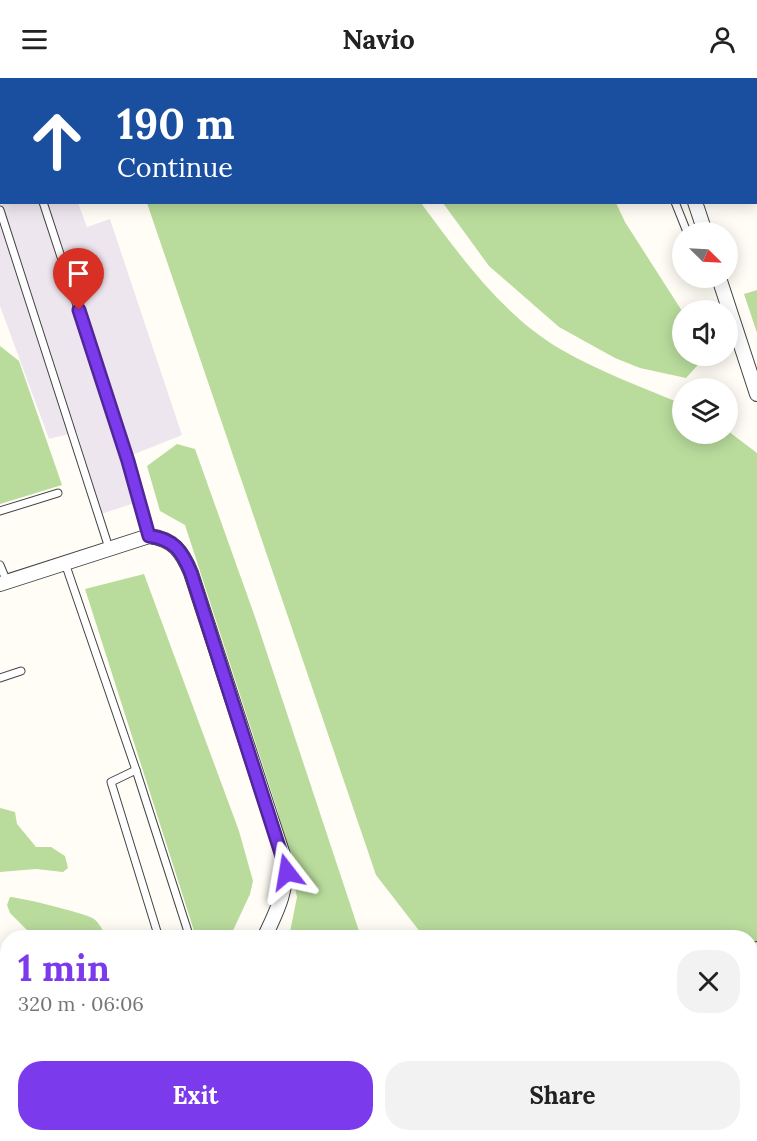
<!DOCTYPE html>
<meta charset="utf-8">
<style>
body{margin:0;font-family:Lora,serif;background:#f2f2f2;color:#222;height:100vh;display:flex;flex-direction:column;font-size:22px;white-space:nowrap}
*{box-sizing:border-box;margin:0}
p{font-size:20px;color:#767676}
.icon{flex:none;width:33px;height:33px;fill:none;stroke:currentColor;stroke-width:2;stroke-linecap:round;stroke-linejoin:round}
.map{position:relative;flex:1;overflow:hidden}
.side{position:absolute;left:0px;top:852px;width:758px;height:212px;display:flex;flex-direction:column;background:#fff;border-radius:24px 24px 0 0;box-shadow:0 3px 15px #0003}
.side>*{flex:none}
.banner{position:absolute;left:0px;top:0px;width:758px;height:126px;box-shadow:0 3px 15px #0003;background:#1a4fa0;color:#fff;overflow:hidden}
.needle{width:39px;rotate:114deg}
.tools{position:absolute;left:672px;top:144px;display:grid;gap:12px}
.tools a{display:grid;place-items:center;width:66px;height:66px;border-radius:50%;background:#fff;box-shadow:0 3px 15px #0003;font-size:30px}
.pin{position:absolute;display:grid;place-items:center;width:51px;height:51px;color:#fff;margin:-62px -26px;border-radius:50% 50% 50% 0;rotate:-45deg;box-shadow:0 0 6px #0007}
.pin .icon{rotate:45deg}
.me{position:absolute;width:66px;margin:-33px;rotate:346deg;stroke-linejoin:round;filter:drop-shadow(0 0 4px #0008)}
.turn{display:flex;align-items:center;gap:21px;height:126px;padding:0 18px;font-size:27px}
.turn .icon{width:78px;height:78px;stroke-width:2.5}
.turn b{display:block;font-size:42px;line-height:51px}
.round{display:grid;place-items:center;flex:none;width:63px;height:63px;border-radius:24px;background:#f2f2f2}
.summary{display:flex;align-items:center;justify-content:space-between;height:102px;padding:0 18px}
h1{font-size:36px;font-weight:700;line-height:45px;color:#7c3aed}
.action{display:flex;gap:12px;margin-top:auto;padding:12px 18px}
.action a{flex:1;height:69px;border-radius:24px;background:#7c3aed;color:#fff;font-size:24px;font-weight:700;line-height:69px;text-align:center}
.action a+a{background:#f2f2f2;color:#222}
header{display:flex;justify-content:space-between;align-items:center;height:78px;padding:0 18px;background:#fff;font-size:27px;font-weight:700}
.map>svg:first-child{display:block}
.industrial{fill:#eee6ef}
.green{fill:#d5ebbd}
.forest{fill:#b9dc9c}
.lines{fill:none;stroke-linecap:round;stroke-linejoin:round}
.service-casing{stroke:#444;stroke-width:9}
.minor-casing{stroke:#444;stroke-width:16}
.secondary-casing{stroke:#333;stroke-width:22}
.service{stroke:#fff;stroke-width:7}
.minor{stroke:#fff;stroke-width:14}
.secondary{stroke:#fff6b0;stroke-width:20}
.route-casing{stroke:#51269a;stroke-width:15}
.route{stroke:#7c3aed;stroke-width:10}
</style>
<header><svg class="icon" aria-label="menu" viewBox="0 0 24 24"><path d="M4 6h16M4 12h16M4 18h16"/></svg>Navio<svg class="icon" aria-label="person" viewBox="0 0 24 24"><circle cx="12" cy="8" r="4"/><path d="M4 21q1-7 8-7t8 7"/></svg></header>
<div class="map">
<svg width="757" height="1063" viewBox="0 0 757 1063">
<rect width="100%" height="100%" fill="#fffdf5"/>
<g class="industrial">
<polygon points="0,0 36,1 2,2 2,124 78,125 87,149 110,141 182,357 122,381 138,424 101,436 77,354 49,361 0,228"/>
<polygon points="240,0 435,0 430,2"/>
</g>
<polygon class="green" points="296,1056 363,1056 366,1063 280,1063"/>
<g class="forest">
<path d="M147,125H421C461,179 502,237 562,272C600,294 642,309 682,326V356H728V353L757,375V865L750,867V860L424,859L376,797Z"/>
<polygon points="443,125 616,125 625,144 682,233 682,278 706,278 686,300 640,290 615,280 559,249 489,188"/>
<polygon points="757,212 757,255 744,216"/>
<polygon points="0,268 19,283 62,407 0,426"/>
<polygon points="177,366 195,371 255,539 361,859 289,859 297,819 278,734 185,447 160,433 147,388"/>
<polygon points="144,496 239,753 253,803 250,816 230,859 196,859 85,511"/>
<polygon points="0,730 15,734 17,746 36,769 51,769 65,778 68,790 63,794 36,791 0,794"/>
<path d="M10,819C23,820 85,835 94,841C98,844 101,849 103,853L102,859L66,855L60,859H34L10,835L7,827Z"/>
<polygon points="757,895 757,1063 457,1063 454,1056 750,1056 750,897"/>
</g>
<g class="lines">
<defs>
<g id="service">
<polyline points="0,0 2,3"/>
<polyline points="43,124 128,383 149,458"/>
<polyline points="675,124 687,154"/>
<polyline points="0,132 109,470"/>
<polyline points="0,433 58,415"/>
<polyline points="65,485 136,692 111,704 159,860"/>
<polyline points="0,487 7,504"/>
<polyline points="0,600 21,593"/>
<polyline points="136,692 190,860"/>
<polyline points="0,923 8,920"/>
</g>
<g id="minor">
<polyline points="655,0 655,2"/>
<polyline points="695,124 705,154"/>
<polyline points="719,200 757,316"/>
<path d="M0,506L149,458C173,461 182,473 191,495L284,780C289,810 277,833 264,860"/>
<polyline points="0,950 8,973"/>
<polyline points="34,1056 36,1063"/>
<polyline points="258,1056 260,1063"/>
<polyline points="373,1056 376,1063"/>
</g>
<g id="secondary">
<polyline points="750,876 757,874"/>
<polyline points="131,1063 152,1056"/>
</g>
</defs>
<use href="#service" class="service-casing"/>
<use href="#minor" class="minor-casing"/>
<use href="#secondary" class="secondary-casing"/>
<use href="#service" class="service"/>
<use href="#minor" class="minor"/>
<use href="#secondary" class="secondary"/>
</g>
<g class="lines">
<defs>
<path id="route" d="M79,232L128,383L149,458C174,461 182,473 191,495L287,794"/>
</defs>
<use href="#route" class="route-casing"/>
<use href="#route" class="route"/>
</g>
</svg>
<div class="tools">
<a><svg class="needle" viewBox="-14 -14 28 28"><path d="M0-13l5 13h-10z" fill="#e53935"/><path d="M0 13l5-13h-10z" fill="#767676"/></svg></a>
<a><svg class="icon" aria-label="sound" viewBox="0 0 24 24"><path d="M4 9h4l5-4v14l-5-4H4zM17 9q2 3 0 6"/></svg></a>
<a><svg class="icon" aria-label="layers" viewBox="0 0 24 24"><path d="M12 4l9 5-9 5-9-5zM3 14l9 5 9-5"/></svg></a>
</div>
<div class="pin" style="left:79px;top:232px;background:#d93025"><svg class="icon" aria-label="arrive" viewBox="0 0 24 24"><path d="M6 21V4h12l-3 4 3 4H6"/></svg></div>
<svg class="me" style="left:287px;top:794px" viewBox="-20 -20 40 40"><path d="M0-17L14 15 0 8-14 15z" fill="#7c3aed" stroke="#fff" stroke-width="4"/></svg>
<div class="banner">
<div class="turn"><svg class="icon" aria-label="ahead" viewBox="0 0 24 24"><path d="M12 20V5M6 11l6-6 6 6"/></svg><div><b>190 m</b>Continue</div></div>
</div>
<section class="side">
<div class="summary"><div><h1>1 min</h1><p>320 m · 06:06</p></div><a class="round"><svg class="icon" aria-label="close" viewBox="0 0 24 24"><path d="M6 6l12 12M18 6L6 18"/></svg></a></div>
<div class="action"><a>Exit</a><a>Share</a></div>
</section>
</div>
